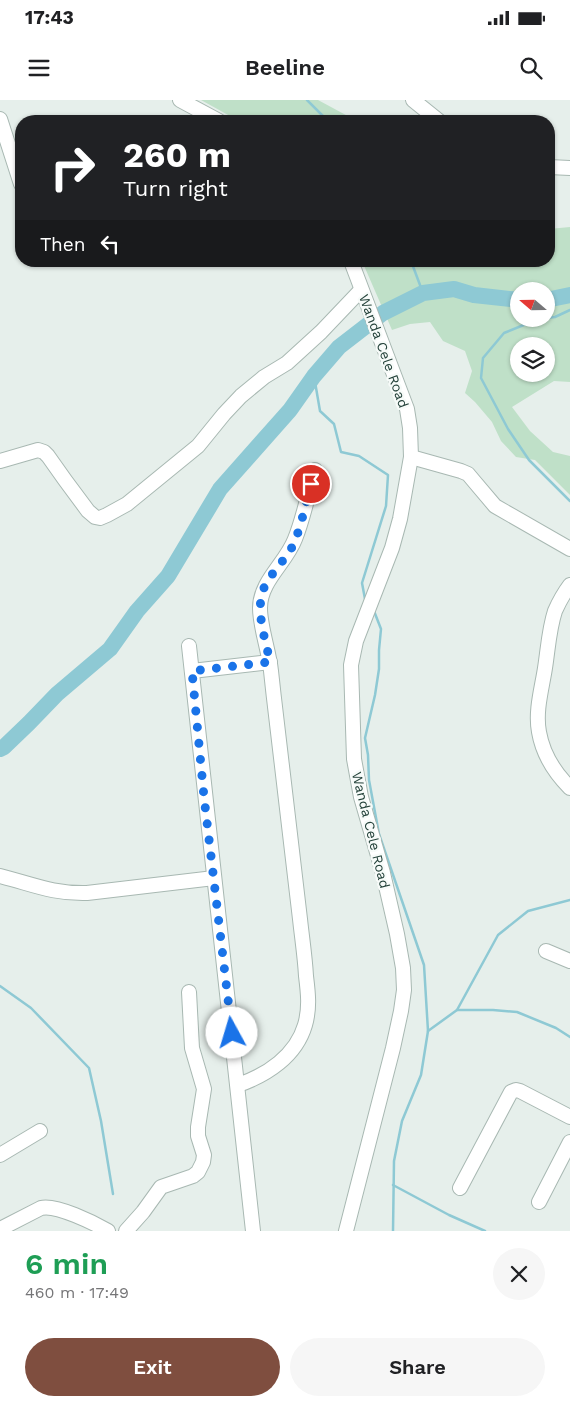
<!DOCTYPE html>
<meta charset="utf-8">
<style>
body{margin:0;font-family:"Work Sans",sans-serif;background:#f6f6f6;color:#202124;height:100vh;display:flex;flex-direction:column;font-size:19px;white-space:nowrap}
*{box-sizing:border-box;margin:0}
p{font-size:16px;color:#757577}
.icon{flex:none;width:28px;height:28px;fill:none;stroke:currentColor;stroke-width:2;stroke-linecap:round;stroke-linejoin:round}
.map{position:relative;height:1131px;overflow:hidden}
.details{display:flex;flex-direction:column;background:#fff;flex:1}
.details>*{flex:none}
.hud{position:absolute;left:15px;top:15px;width:540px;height:152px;border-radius:20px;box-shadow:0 1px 4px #0004;background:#202124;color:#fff;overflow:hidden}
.needle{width:32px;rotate:290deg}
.fabs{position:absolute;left:510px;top:182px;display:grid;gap:10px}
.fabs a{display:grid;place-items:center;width:45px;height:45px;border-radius:50%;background:#fff;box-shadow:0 1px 4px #0004;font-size:25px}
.pin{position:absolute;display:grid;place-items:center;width:42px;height:42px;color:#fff;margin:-21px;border:2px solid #fff;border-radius:50%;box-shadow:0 1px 5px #0007}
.me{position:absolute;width:55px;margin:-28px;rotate:354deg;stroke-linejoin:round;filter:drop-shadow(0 0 4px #0008)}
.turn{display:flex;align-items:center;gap:18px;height:105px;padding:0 25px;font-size:22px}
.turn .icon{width:65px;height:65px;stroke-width:2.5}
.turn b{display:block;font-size:35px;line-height:42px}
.then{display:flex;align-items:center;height:48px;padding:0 25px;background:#0003;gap:10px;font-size:19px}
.round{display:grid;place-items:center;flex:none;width:52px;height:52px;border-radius:26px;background:#f6f6f6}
.overview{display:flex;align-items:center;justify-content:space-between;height:85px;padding:0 25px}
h1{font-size:30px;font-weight:600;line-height:38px;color:#1e9e55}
.primary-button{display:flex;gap:10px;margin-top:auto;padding:10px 25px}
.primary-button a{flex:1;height:58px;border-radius:30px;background:#7f4e3f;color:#fff;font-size:20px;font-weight:600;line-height:58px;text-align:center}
.primary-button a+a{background:#f6f6f6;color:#202124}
.status{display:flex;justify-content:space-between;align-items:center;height:35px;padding:0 25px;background:#fff;direction:ltr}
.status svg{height:14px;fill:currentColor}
header{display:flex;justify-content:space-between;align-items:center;height:65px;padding:0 25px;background:#fff;font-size:22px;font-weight:600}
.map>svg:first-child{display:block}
.green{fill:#bfe0c8;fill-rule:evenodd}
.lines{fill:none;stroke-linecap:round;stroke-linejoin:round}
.stream{stroke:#8ec9d4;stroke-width:2.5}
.river{stroke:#8ec9d4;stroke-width:16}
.minor-casing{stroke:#a8b8b2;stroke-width:16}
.minor{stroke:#fff;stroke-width:14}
.route{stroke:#1a73e8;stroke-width:9;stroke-dasharray:0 16.2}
.labels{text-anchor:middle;stroke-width:4.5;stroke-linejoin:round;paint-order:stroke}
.street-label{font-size:14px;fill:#24423a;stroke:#f7fbf9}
</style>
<div class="status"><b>17:43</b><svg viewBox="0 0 49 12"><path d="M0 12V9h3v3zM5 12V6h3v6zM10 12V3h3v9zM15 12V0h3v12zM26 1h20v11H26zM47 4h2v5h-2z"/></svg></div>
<header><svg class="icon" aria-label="menu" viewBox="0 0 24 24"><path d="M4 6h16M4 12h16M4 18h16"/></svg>Beeline<svg class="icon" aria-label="search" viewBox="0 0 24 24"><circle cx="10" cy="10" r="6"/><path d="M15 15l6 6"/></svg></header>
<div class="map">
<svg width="570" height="1131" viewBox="0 0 570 1131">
<rect width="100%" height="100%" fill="#e6efeb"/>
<g class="green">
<polygon points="201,0 318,0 357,21 239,21"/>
<path d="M570,127V282L554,281L512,307L530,331L553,352L570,356V395L535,360L516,357L501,341L492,322L475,302L465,293L472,271L465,251L443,241L430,222L410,224L392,230L362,161H549V129ZM519,191H546V219H519ZM519,246H546V274H519Z"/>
</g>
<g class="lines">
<g class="stream">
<polyline points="307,0 328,21"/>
<polyline points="411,161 423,193"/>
<polyline points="546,218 555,217 570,210"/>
<polyline points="544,219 536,220 504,233 483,258 481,278 508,329 529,360 570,401"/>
<polyline points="314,276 320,311 334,324 341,352 359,356 388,375 386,406 362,483 365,499"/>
<polyline points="374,511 381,529 379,550 379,569 375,595 365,638 368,655 369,680 379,734 424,865 428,931 421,975 402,1021 394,1061 393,1131"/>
<polyline points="0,886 31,908 89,968 101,1021 113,1094"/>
<polyline points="457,910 493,910 517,912 556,928 570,937"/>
<polyline points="428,931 457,910 498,835 528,811 570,800"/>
<polyline points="393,1085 449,1115 485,1131"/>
</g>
<g class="river">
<polyline points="546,200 570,195"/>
<polyline points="0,649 4,647 29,623 57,594 110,549 137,511 168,476 220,389 290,310 314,276 339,247 383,213 423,193 454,189 474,195 519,200"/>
</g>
<defs>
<g id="minor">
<polyline points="180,0 219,21"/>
<polyline points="413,0 439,21"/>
<polyline points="0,19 21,84"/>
<polyline points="549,67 570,68"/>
<polyline points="411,357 461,371 468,374 473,380 495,406 570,449"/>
<polyline points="0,361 38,350 44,352 48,356 65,380 88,411 95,417 100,418 107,415 127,404 198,346 224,314 241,296 264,277 287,263 321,232 361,190"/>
<path d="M570,485C564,493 559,502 555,511C549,529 548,549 545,568C542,588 535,611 539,632C543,655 554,672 570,688"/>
<polyline points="189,546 253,1131"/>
<polyline points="192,571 270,562"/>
<path d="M0,776C32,784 53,794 87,793L214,778"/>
<polyline points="546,851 570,861"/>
<path d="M238,985C267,975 296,956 305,925C310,908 308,892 306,876C305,857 302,838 300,819C290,737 280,654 271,571C269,551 260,527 260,508C260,481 286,463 295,439C304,417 308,393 315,370"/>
<polyline points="0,1055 40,1031"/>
<polyline points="460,1088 511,992 516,990 520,991 570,1017"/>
<polyline points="539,1102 570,1042"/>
<path d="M0,1129L41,1108C56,1104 94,1123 108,1131"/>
<polyline points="126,1131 143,1112 161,1087 193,1076 198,1072 203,1062 204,1055 198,1036 198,1027 204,989 192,948 189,892"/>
<polyline points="346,1131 393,948 401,911 404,890 403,868 397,834 383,773 361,697 354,659 351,565 356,541 392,448 400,419 411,357 410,328 407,309 351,161"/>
</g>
</defs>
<use href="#minor" class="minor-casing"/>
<use href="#minor" class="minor"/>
</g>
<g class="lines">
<path class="route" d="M232,933L204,697L192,571L270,562C266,542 258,519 261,498C263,481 282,464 291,449C301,430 305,405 311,384"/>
</g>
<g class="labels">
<g class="street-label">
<text transform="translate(384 251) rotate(70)" y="5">Wanda Cele Road</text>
<text transform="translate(371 730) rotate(76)" y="5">Wanda Cele Road</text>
</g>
</g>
</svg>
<div class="fabs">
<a><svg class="needle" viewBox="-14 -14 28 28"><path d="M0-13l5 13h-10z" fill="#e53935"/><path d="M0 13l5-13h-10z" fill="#757577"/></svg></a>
<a><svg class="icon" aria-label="layers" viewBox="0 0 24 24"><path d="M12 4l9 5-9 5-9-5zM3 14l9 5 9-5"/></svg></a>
</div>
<div class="pin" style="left:311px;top:384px;background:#d93025"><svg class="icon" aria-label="arrive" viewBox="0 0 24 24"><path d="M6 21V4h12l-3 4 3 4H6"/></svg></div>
<svg class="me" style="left:232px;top:933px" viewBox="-20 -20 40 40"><circle r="19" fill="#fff"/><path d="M0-13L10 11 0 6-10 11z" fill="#1a73e8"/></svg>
<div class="hud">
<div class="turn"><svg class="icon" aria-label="right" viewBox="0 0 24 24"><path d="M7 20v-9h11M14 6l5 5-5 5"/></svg><div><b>260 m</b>Turn right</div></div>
<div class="then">Then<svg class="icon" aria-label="left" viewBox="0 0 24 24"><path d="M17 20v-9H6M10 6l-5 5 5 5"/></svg></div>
</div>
</div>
<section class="details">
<div class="overview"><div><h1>6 min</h1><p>460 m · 17:49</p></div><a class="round"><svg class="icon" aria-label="close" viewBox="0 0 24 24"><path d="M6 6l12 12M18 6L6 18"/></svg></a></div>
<div class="primary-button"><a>Exit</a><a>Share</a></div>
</section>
